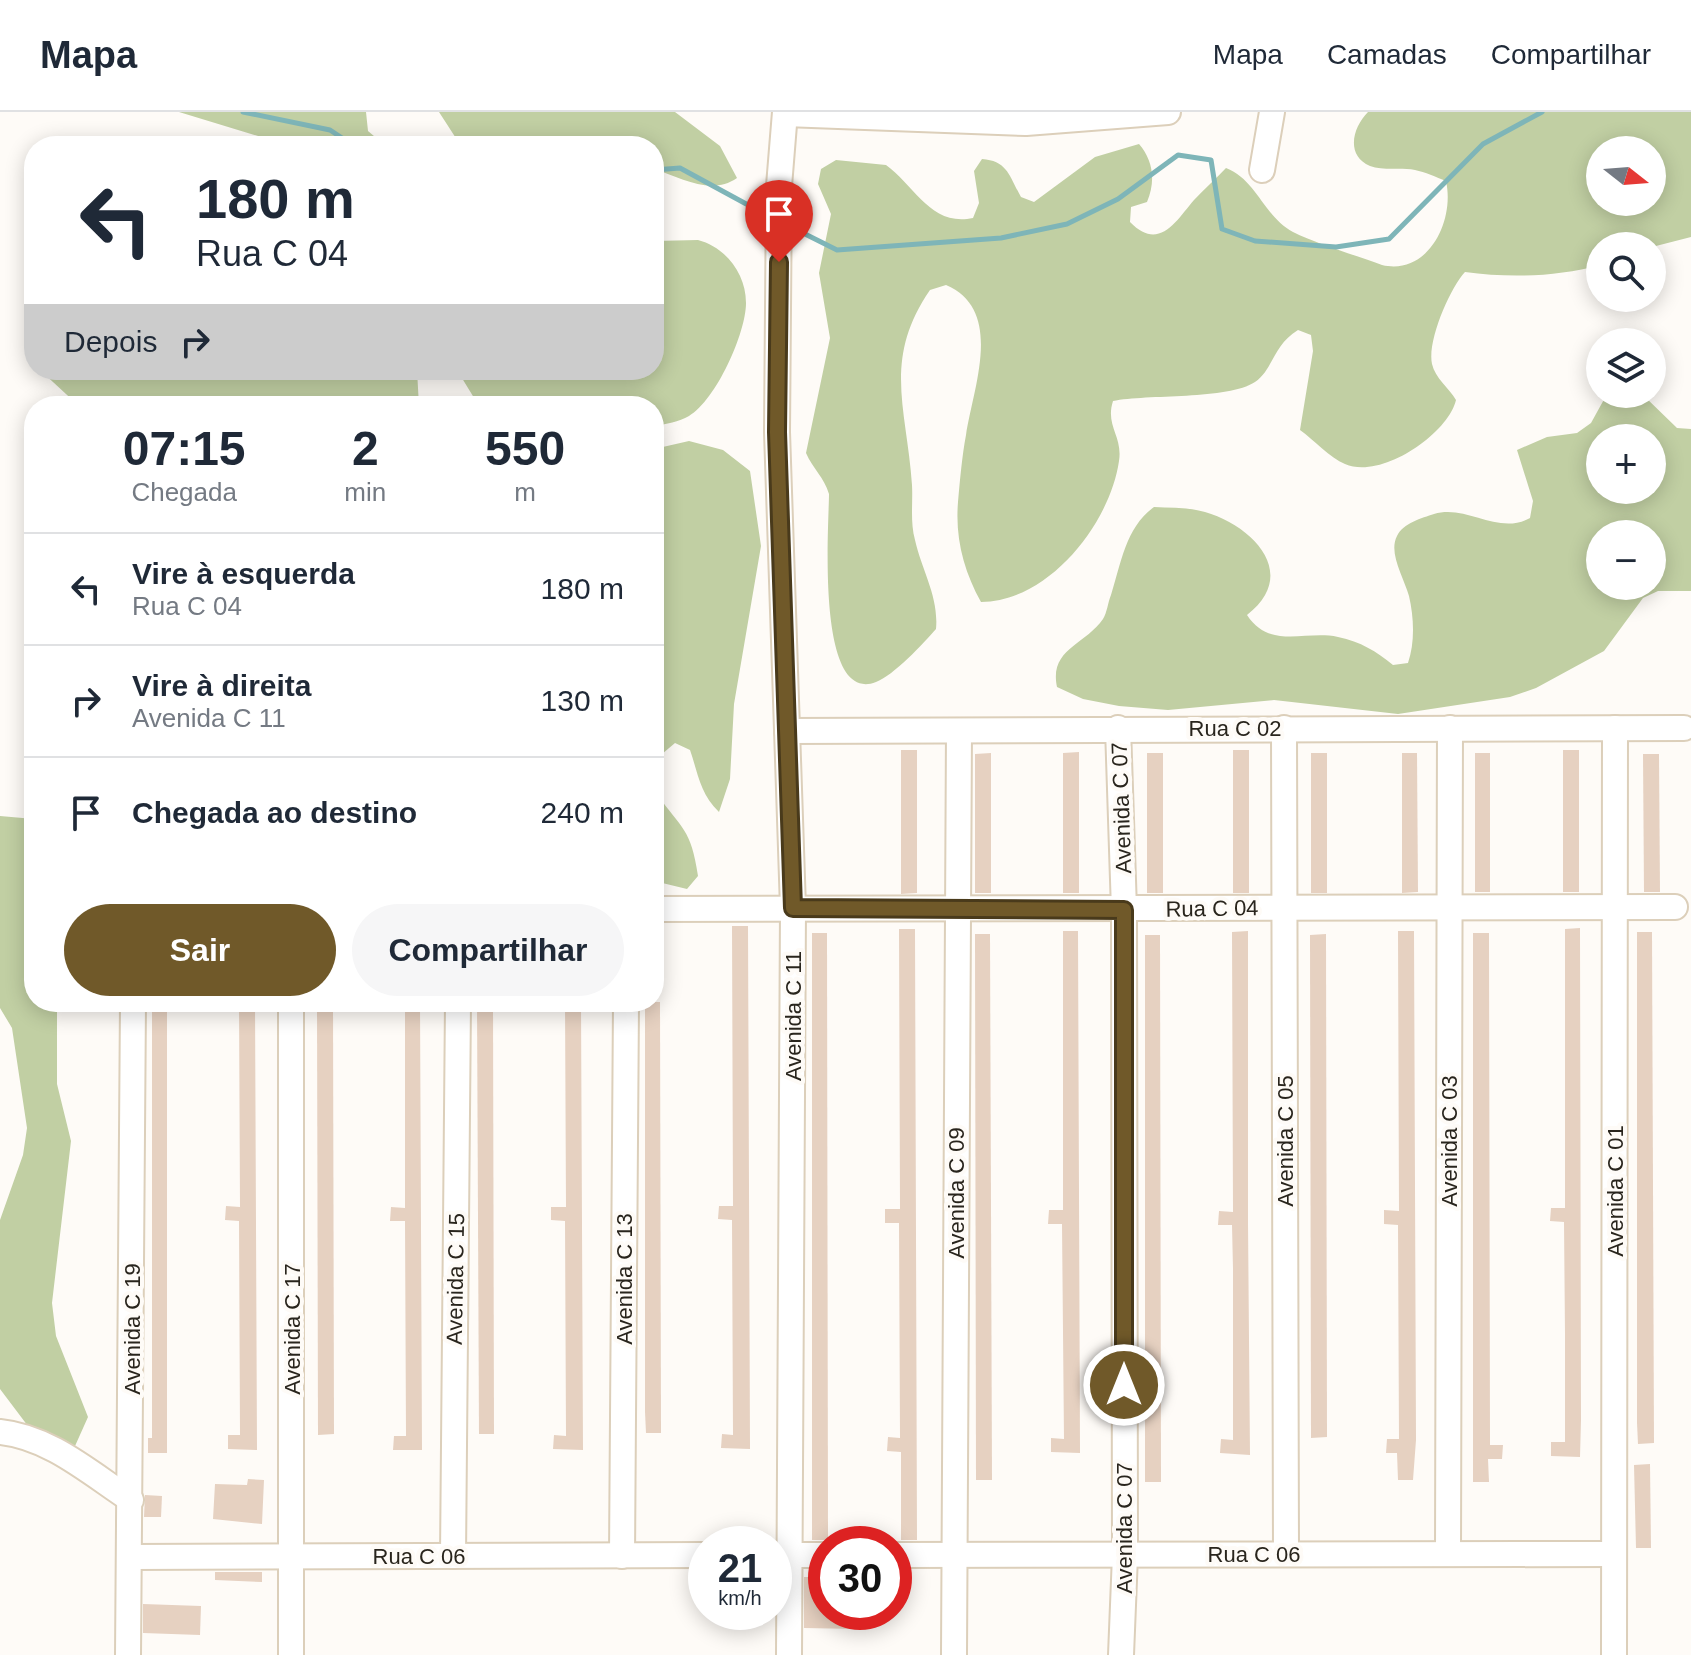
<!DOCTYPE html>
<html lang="pt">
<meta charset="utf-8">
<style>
body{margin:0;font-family:Helvetica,sans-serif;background:#f6f6f7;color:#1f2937;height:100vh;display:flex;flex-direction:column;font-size:30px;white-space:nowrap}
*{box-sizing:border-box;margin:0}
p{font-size:26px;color:#747a83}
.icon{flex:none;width:44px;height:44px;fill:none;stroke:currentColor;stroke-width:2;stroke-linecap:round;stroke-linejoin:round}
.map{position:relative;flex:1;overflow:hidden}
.panel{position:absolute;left:24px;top:284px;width:640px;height:616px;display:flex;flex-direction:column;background:#fff;border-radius:32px;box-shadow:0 4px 20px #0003}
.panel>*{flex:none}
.banner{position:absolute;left:24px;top:24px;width:640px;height:244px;border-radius:32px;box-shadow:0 4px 20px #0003;background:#fff;color:#1f2937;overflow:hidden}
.needle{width:52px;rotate:107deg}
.buttons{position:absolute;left:1586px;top:24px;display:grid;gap:16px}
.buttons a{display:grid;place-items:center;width:80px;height:80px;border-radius:50%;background:#fff;box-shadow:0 4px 20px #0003;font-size:40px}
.speed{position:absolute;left:688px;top:1414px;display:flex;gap:16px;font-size:40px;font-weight:700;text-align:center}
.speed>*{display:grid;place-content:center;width:104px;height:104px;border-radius:50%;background:#fff;box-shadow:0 4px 20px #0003;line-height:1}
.speed small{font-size:20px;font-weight:400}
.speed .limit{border:12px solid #d22;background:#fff;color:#111}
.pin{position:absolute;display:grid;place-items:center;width:68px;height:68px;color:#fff;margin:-82px -34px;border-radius:50% 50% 50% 0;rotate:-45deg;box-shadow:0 0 8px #0007}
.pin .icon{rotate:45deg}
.me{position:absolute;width:88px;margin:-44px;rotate:0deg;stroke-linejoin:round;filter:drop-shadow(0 0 6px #0008)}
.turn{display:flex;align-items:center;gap:28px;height:168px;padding:0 40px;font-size:36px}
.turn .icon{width:104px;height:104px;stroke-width:2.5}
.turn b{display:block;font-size:56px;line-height:68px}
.then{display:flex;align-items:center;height:76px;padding:0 40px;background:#0003;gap:16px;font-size:30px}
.eta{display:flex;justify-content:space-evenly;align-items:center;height:136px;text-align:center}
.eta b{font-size:48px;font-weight:700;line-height:56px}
.button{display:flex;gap:16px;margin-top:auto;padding:16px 40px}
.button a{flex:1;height:92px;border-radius:48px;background:#705929;color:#fff;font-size:32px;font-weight:700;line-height:92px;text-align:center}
.button a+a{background:#f6f6f7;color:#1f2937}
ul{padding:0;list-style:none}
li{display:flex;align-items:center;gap:24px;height:112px;padding:0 40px;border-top:2px solid #e0e1e3}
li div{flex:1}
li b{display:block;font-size:30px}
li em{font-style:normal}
header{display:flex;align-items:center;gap:48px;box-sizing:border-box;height:112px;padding:0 40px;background:#fff;border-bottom:2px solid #e0e1e3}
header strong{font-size:38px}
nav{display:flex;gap:44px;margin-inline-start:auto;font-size:28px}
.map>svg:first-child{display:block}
.green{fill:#c1cfa3;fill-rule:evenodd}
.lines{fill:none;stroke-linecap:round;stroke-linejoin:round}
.stream{stroke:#7eb5b8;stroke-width:5}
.building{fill:#e6d1c1}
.minor-casing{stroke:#dccfba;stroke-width:28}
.minor{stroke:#fff;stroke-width:24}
.route-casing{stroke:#493a1b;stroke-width:20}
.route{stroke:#705929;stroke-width:14}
.labels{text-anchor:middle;stroke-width:8;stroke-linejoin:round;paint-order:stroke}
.street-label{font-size:22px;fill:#29251d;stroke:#fefbf7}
</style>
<header>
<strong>Mapa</strong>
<nav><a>Mapa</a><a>Camadas</a><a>Compartilhar</a></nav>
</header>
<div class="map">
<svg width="1691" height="1543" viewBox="0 0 1691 1543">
<rect width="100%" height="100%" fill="#fefbf7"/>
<g class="green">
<polygon points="179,0 366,0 368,19 381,30 395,34 291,34"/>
<path d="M439,0H675L720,34L737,66C711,84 682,66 654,57V34H461Z"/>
<path d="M1368,0H1691V125L1652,135L1600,134V153C1557,165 1509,166 1465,160C1450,176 1427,229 1432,252C1435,266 1449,276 1456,288C1448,322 1381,368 1345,352C1330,346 1314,328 1300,318L1313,239L1311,223L1298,218C1273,233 1273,258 1255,270C1228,288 1147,282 1113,289C1105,314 1123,324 1119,349C1110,412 1048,490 981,490C964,459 955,427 958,390C960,368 962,344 966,323C973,276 1005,198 946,173L930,178C882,248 907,297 912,373C913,391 910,410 915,428C922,459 939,485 936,517C924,531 893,564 876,570C815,594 829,411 829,382C824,365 813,357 806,341L830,226L819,161L831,102L818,72L821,57L836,48L886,53C915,74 931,115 973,106L979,91L974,59L982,47C1008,49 1009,64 1021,85L1034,90L1095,45L1139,32C1153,48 1156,69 1147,90L1131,95L1130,110C1159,140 1176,109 1194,88C1204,77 1216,67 1226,56C1257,68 1264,105 1293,120C1317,132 1355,143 1382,153C1428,164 1455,109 1446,69C1436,65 1425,60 1415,58C1401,55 1383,59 1370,54C1345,43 1353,15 1368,0ZM1652,38V90H1600V38Z"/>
<path d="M698,128C725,135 746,161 746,191C746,221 716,288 689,304C679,310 666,312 654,314V294H479L457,258H487L492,265L508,267L510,258H654V129Z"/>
<polygon points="40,258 417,258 419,294 182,294 175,289 79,294"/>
<path d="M1607,282H1642L1677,316L1691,317V479H1658L1643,486L1604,539L1536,576L1510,585L1398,602L1274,588L1168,598L1119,594L1083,587L1057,575C1049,537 1085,533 1103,507C1107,501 1108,490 1111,483C1121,451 1126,415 1154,395C1171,396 1188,395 1205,400C1253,414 1300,462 1247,503C1270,538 1305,518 1338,525C1361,530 1376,539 1393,553L1408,551C1415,530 1414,506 1409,484C1404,466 1388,441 1397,424C1403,411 1422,406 1434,402C1467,392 1498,424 1530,406L1533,389L1517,338L1547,325L1577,321L1591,311ZM1652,326V378H1600V326ZM1652,422V474H1600V422Z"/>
<path d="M689,329L723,338L750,359L761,434L734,592L730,667L719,700C700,682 698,661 690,638L675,631L662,642L657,682C682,718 691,716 698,764L687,777L654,769V337Z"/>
<polygon points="0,704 34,707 34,890 57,890 57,972 71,1029 52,1191 56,1224 88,1305 71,1343 43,1334 0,1277 0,1108 23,1043 27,1016 12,916 0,896"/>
</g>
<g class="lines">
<g class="stream">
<polyline points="243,0 330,18 354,34"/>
<polyline points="654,58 680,56 772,106"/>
<polyline points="785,112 837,138 1001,126 1067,112 1118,87 1178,43 1211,48 1222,117 1255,129 1336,135 1389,127 1483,32 1542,0"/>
</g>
</g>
<g class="building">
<polygon points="901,638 917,638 917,781 901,782"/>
<rect x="1233" y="638" width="16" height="143"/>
<rect x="1563" y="638" width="16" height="142"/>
<polygon points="1079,640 1079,781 1063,781 1063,641"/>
<polygon points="991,641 991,781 975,781 975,642"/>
<rect x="1147" y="641" width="16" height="140"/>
<rect x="1311" y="641" width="16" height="140"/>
<polygon points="1402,641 1417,641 1418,780 1402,781"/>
<rect x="1475" y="641" width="15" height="139"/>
<polygon points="1643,642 1659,642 1660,780 1644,780"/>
<polygon points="732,814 748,814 750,1337 721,1336 722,1322 733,1323 732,1108 718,1107 719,1094 733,1094"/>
<polygon points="1580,816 1581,1308 1580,1345 1551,1344 1551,1330 1565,1330 1565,1223 1564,1110 1550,1109 1551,1096 1565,1096 1565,817"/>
<polygon points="899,817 915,817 917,1428 901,1428 901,1340 887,1339 888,1325 900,1326 899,1111 885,1111 885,1097 900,1097"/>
<polygon points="1063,819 1078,819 1080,1341 1051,1340 1051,1326 1064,1327 1062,1112 1048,1112 1049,1098 1063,1098"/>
<polygon points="1248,819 1248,1111 1250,1343 1220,1341 1221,1327 1233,1328 1233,1157 1232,1113 1218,1113 1219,1099 1233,1100 1232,820"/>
<polygon points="1398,819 1414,819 1416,1328 1413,1368 1398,1368 1397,1341 1386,1341 1387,1327 1399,1327 1398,1113 1384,1112 1384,1098 1399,1099"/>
<polygon points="1637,820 1652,820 1654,1331 1638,1332 1637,1311"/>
<polygon points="812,821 827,821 828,1428 812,1428"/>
<polygon points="1473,821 1489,821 1490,1333 1503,1333 1502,1347 1488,1347 1489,1370 1473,1370"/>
<polygon points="975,822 990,822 992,1368 976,1368"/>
<polygon points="1326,822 1327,1325 1311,1326 1310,823"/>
<polygon points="1145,823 1160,823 1161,1370 1145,1370"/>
<polygon points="152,890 167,890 167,1341 148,1341 148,1326 152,1326"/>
<polygon points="239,890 255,890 257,1338 228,1337 228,1323 240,1323 239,1109 225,1108 226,1094 240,1095"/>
<polygon points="317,890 333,890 334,1322 318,1323"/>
<polygon points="405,890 420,890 422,1338 393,1338 394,1324 406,1324 405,1109 390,1109 391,1095 405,1096"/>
<polygon points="477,890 493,890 494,1322 479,1322"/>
<polygon points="565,890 581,890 583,1338 553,1337 554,1323 566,1324 565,1109 551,1108 551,1095 566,1095"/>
<polygon points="645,890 660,890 661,1321 646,1321 645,1300"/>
<polygon points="1650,1352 1651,1436 1636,1436 1634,1353"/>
<polygon points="248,1367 264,1368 262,1412 213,1407 215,1372 247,1373"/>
<polygon points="145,1383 162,1384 161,1405 144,1405"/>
<polygon points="215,1460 262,1460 262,1470 215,1468"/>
<polygon points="804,1465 826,1465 826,1500 857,1500 857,1517 804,1516"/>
<polygon points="143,1492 201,1494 200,1523 143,1521"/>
</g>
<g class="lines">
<defs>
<g id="minor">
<polyline points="785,0 779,74 777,320 793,796 789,1543"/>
<polyline points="785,2 1026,11 1168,0"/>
<polyline points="1262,58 1272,0"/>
<polyline points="1118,616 1124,798 1125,1443 1121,1543"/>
<polyline points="1284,616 1286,1442"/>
<polyline points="787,619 1684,616"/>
<polyline points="654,797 1675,795"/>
<path d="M0,1320C50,1325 91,1362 131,1388"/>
<polyline points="1448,1442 1450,616"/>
<polyline points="774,1443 826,1443"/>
<polyline points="894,1443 1614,1442"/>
<polyline points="453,1444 458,890"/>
<polyline points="622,1444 626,890"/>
<polyline points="131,1445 706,1443"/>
<polyline points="128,1543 133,890"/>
<polyline points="291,1543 291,890"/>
<polyline points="954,1543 959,619"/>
<polyline points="1614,1543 1615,616"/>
</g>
</defs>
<use href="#minor" class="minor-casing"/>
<use href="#minor" class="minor"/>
</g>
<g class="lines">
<defs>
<polyline id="route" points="779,150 777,320 793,796 1124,798 1124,1273"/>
</defs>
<use href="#route" class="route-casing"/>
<use href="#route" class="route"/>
</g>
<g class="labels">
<g class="street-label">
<text x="1235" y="624">Rua C 02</text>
<text transform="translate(1121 696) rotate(-92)" y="8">Avenida C 07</text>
<text transform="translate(1212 796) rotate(-1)" y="8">Rua C 04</text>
<text transform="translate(793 904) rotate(-90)" y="8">Avenida C 11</text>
<text transform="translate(1285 1029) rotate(-90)" y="8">Avenida C 05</text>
<text transform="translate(1449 1029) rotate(-90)" y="8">Avenida C 03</text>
<text transform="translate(1615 1079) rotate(-90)" y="8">Avenida C 01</text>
<text transform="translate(956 1081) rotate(-90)" y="8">Avenida C 09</text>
<text transform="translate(455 1167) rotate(-89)" y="8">Avenida C 15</text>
<text transform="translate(624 1167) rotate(-90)" y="8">Avenida C 13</text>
<text transform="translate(132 1217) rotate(-90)" y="8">Avenida C 19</text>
<text transform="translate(292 1217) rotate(-90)" y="8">Avenida C 17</text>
<text transform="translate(1124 1416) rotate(-90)" y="8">Avenida C 07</text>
<text x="1254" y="1450">Rua C 06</text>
<text x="419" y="1452">Rua C 06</text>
</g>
</g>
</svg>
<div class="buttons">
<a><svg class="needle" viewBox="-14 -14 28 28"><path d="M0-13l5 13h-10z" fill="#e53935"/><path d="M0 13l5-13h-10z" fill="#747a83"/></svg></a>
<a><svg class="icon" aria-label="search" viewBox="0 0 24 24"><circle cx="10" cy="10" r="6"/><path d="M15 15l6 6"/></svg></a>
<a><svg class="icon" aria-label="layers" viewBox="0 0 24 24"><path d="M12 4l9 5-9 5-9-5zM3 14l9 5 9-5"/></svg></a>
<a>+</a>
<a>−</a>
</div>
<div class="speed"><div>21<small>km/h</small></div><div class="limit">30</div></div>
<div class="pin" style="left:779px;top:150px;background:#d93025"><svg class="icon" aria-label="arrive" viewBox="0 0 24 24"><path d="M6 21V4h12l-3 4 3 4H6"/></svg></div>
<svg class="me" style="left:1124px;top:1273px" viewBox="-20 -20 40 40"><circle r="17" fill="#705929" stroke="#fff" stroke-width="3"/><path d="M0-11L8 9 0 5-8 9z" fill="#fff"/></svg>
<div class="banner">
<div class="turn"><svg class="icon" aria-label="left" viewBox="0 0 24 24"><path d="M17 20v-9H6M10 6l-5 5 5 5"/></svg><div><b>180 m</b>Rua C 04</div></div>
<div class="then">Depois<svg class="icon" aria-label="right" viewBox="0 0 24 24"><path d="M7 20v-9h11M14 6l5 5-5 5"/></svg></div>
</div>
<section class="panel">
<div class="eta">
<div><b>07:15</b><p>Chegada</p></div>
<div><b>2</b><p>min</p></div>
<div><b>550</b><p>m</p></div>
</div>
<ul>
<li><svg class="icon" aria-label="left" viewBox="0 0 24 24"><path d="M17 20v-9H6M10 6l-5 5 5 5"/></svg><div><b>Vire à esquerda</b><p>Rua C 04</p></div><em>180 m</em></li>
<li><svg class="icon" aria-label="right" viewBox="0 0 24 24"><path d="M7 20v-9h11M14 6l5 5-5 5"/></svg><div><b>Vire à direita</b><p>Avenida C 11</p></div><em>130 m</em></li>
<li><svg class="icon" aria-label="arrive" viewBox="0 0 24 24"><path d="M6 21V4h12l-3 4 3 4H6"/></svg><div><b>Chegada ao destino</b></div><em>240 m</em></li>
</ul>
<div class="button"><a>Sair</a><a>Compartilhar</a></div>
</section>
</div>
